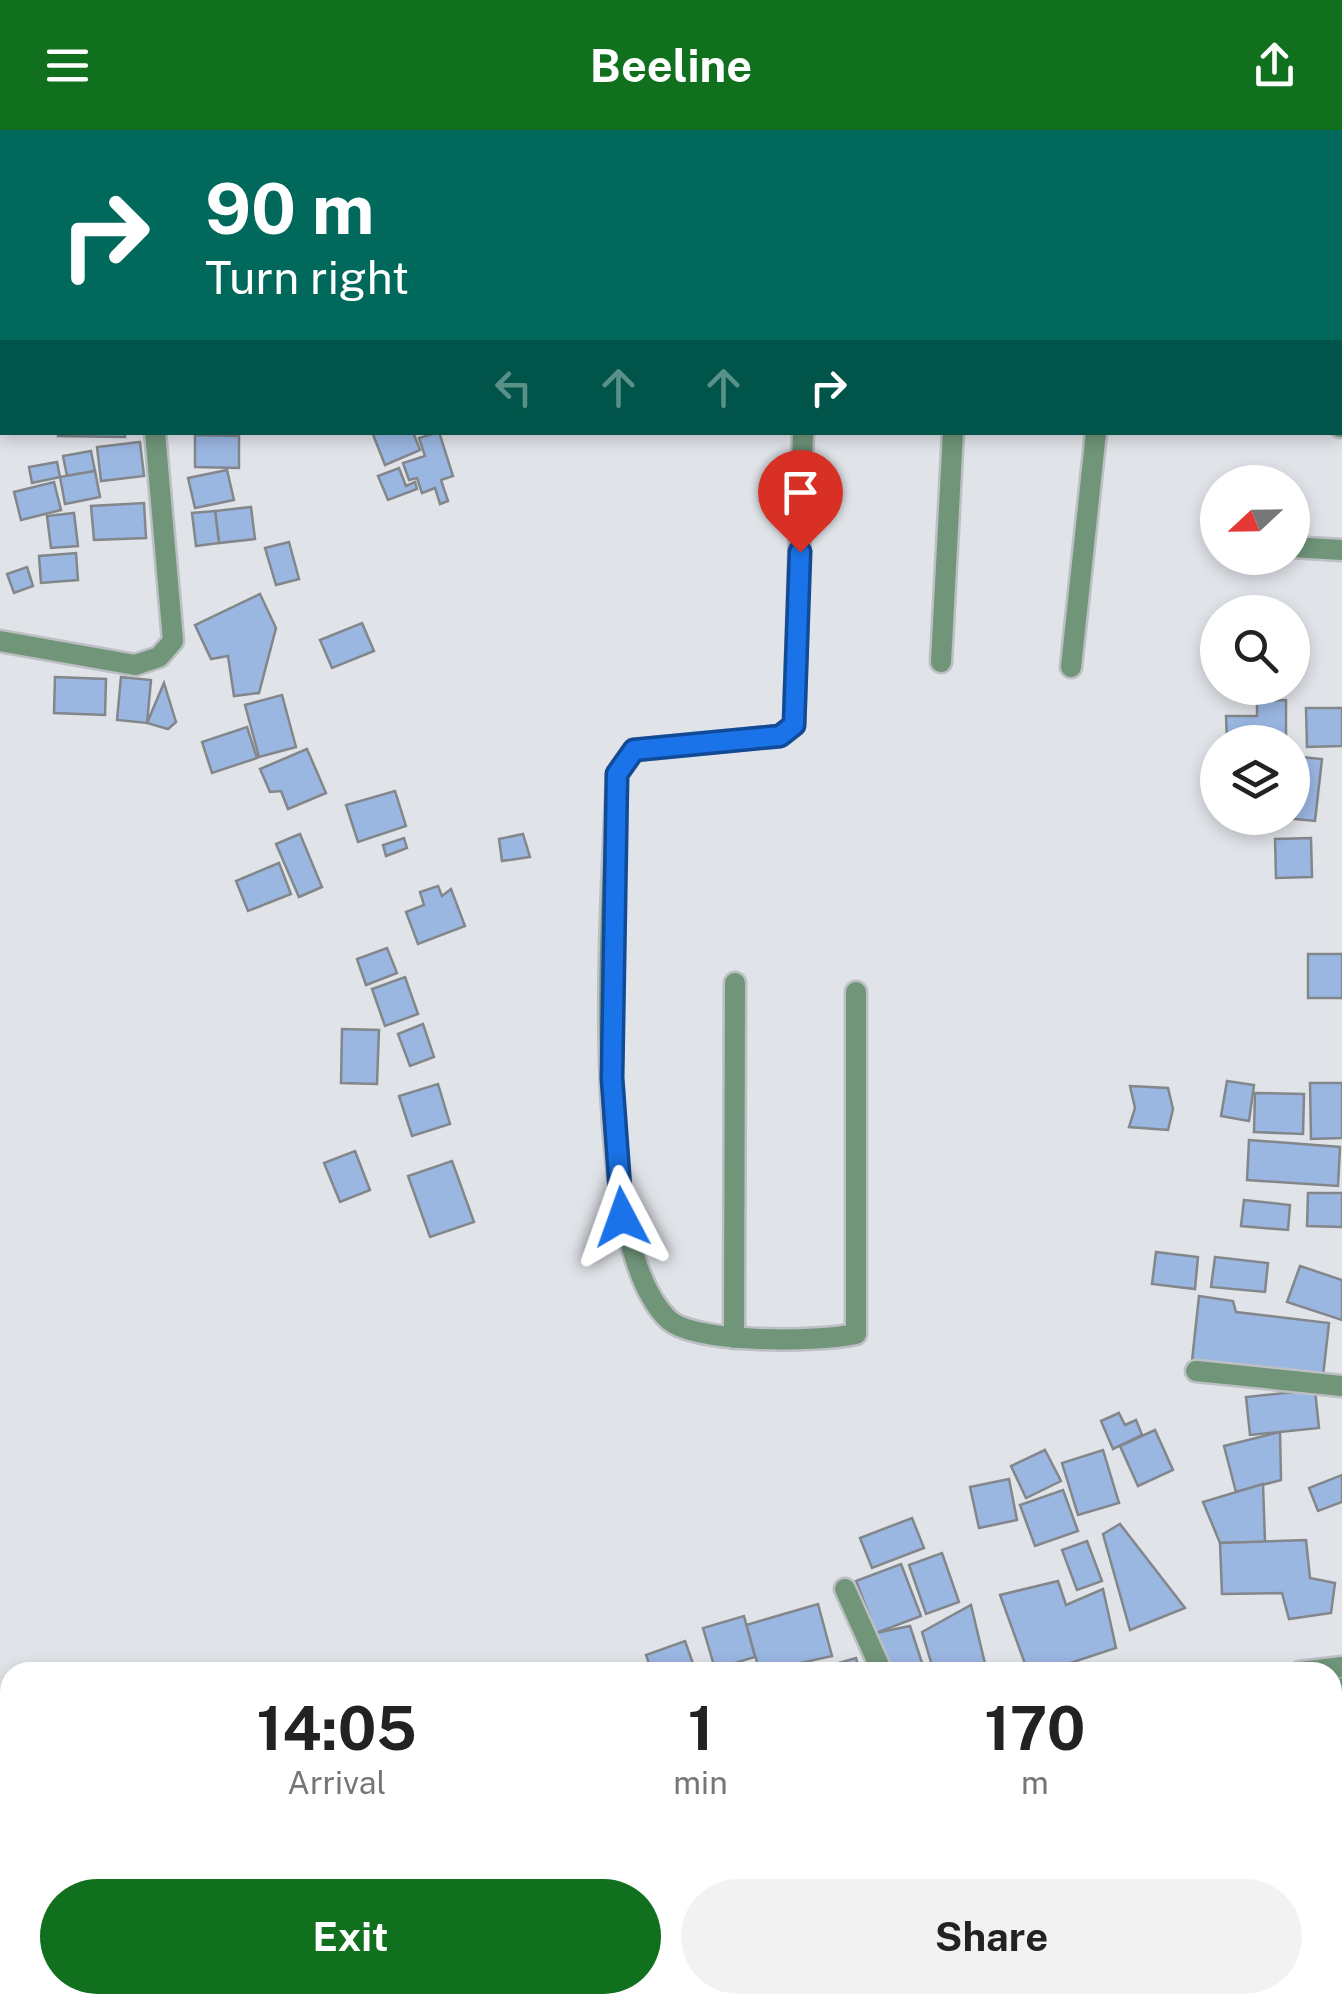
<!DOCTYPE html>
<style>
body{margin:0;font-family:"Public Sans",sans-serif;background:#f2f2f2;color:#222;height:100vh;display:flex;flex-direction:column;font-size:38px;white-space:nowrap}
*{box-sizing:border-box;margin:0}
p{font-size:32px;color:#767676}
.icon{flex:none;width:55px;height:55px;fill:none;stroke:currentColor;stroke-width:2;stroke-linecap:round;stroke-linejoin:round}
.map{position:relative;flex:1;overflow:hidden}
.drawer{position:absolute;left:0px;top:1532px;width:1342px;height:352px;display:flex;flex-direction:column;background:#fff;border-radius:30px 30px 0 0;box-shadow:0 5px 15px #0003}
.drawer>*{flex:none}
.hud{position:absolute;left:0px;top:0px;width:1342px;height:305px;box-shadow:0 5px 15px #0003;background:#00695c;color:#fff;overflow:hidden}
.needle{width:65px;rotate:248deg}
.fabs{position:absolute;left:1200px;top:335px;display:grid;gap:20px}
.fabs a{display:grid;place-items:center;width:110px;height:110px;border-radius:50%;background:#fff;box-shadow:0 5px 15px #0003;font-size:50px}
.pin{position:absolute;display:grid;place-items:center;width:85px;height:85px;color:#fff;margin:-102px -42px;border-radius:50% 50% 50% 0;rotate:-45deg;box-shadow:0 0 10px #0007}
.pin .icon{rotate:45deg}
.me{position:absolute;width:110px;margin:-55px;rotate:356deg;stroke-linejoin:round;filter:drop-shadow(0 0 8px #0008)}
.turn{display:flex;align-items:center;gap:35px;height:210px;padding:0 40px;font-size:45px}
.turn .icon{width:130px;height:130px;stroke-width:2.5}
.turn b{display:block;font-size:70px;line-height:85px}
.lanes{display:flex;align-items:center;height:95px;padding:0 40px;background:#0003;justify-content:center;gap:50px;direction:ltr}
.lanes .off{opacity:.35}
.eta{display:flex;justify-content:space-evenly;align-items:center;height:170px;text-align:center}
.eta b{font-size:60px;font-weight:700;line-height:70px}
.primary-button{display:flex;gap:20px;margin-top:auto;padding:20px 40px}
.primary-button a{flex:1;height:115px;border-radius:60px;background:#10701d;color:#fff;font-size:40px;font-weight:700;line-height:115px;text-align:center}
.primary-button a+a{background:#f2f2f2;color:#222}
header{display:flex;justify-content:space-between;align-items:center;height:130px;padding:0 40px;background:#10701d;color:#fff;font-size:45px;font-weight:700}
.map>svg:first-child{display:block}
.building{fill:#9ab7e2;stroke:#83868a;stroke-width:2.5}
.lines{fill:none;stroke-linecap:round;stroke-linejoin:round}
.street-casing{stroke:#bcbfc3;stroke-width:25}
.street{stroke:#709579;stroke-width:20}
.route-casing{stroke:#114b97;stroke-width:25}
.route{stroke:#1a73e8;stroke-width:18}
</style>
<header><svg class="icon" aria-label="menu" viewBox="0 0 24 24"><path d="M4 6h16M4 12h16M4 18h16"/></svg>Beeline<svg class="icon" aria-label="share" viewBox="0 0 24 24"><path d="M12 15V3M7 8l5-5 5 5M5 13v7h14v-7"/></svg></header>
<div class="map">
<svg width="1342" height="1883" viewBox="0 0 1342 1883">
<rect width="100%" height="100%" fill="#e0e3e8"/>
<g class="building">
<polygon points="58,302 125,302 125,307 58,306"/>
<polygon points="372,302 413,302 420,320 385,335"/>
<polygon points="439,302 453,346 441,350 448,371 440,374 435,358 422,363 417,348 409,350 403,333 425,326 419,308"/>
<polygon points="195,305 239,306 239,338 195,337"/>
<polygon points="140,312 144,346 101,351 97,317"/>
<polygon points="91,321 95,341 67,346 63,326"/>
<polygon points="57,332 60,347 32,353 29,337"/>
<polygon points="399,338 406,356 415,352 417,359 388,370 378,346"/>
<polygon points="227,340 234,370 195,378 188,348"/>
<polygon points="95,341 100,367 65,374 60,347"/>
<polygon points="54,352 61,380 21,390 14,362"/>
<polygon points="144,373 146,408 94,410 91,376"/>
<polygon points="251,377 255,409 219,413 215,381"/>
<polygon points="215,381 219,413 196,416 192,383"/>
<polygon points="74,383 78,416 51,418 47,386"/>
<polygon points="289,412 299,449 276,455 265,418"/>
<polygon points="76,423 78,450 41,453 39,426"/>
<polygon points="27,437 33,456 14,463 7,444"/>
<polygon points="260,464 276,498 259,563 234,566 228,526 211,529 195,495"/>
<polygon points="362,493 374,521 332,538 320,510"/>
<polygon points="55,547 106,549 105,585 54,583"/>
<polygon points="121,547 151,550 147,593 117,590"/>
<polygon points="164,553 176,592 168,599 147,593"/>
<polygon points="282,565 296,617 259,627 245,575"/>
<polygon points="1286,570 1286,611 1227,611 1226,586 1257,586 1257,571"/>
<polygon points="1306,578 1342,578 1342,616 1307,617"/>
<polygon points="247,597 257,628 212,643 202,612"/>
<polygon points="307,619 326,663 288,679 281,661 270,662 260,639"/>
<polygon points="1292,626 1322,629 1315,691 1284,688 1292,688"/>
<polygon points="395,661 406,696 358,712 346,675"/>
<polygon points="300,704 322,757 299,767 276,714"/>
<polygon points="523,704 530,727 502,731 499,709"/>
<polygon points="404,708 407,718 386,726 383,715"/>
<polygon points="1311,708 1312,747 1276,748 1275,709"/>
<polygon points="279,733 291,764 248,781 236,751"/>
<polygon points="438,756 442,766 451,759 465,796 418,814 406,782 424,775 420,762"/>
<polygon points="387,818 397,843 366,855 357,829"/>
<rect x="1308" y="824" width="34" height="44"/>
<polygon points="405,847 418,884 385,896 372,859"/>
<polygon points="423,894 434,927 410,936 398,904"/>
<polygon points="342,899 379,900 377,954 341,953"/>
<polygon points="1227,951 1254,955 1249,991 1221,986"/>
<polygon points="1310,953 1342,953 1342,1008 1311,1009"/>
<polygon points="438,954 450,994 412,1006 399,966"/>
<polygon points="1130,956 1168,958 1173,979 1168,1000 1129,997 1135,978"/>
<polygon points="1255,963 1304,964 1303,1004 1254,1002"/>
<polygon points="1249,1010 1340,1017 1338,1056 1247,1050"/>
<polygon points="355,1021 370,1060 340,1072 324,1033"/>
<polygon points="452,1031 474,1092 430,1107 408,1046"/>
<polygon points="1308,1063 1342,1063 1342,1097 1307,1096"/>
<polygon points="1244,1070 1290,1075 1288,1100 1241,1096"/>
<polygon points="1156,1122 1198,1127 1195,1159 1152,1154"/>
<polygon points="1215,1127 1268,1133 1265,1162 1211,1157"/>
<polygon points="1300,1136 1342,1150 1342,1190 1287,1172"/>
<polygon points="1199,1166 1233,1171 1236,1182 1329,1193 1323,1246 1192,1231"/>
<polygon points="1315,1260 1319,1298 1250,1305 1246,1267"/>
<polygon points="1119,1283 1125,1295 1136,1290 1142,1305 1113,1319 1101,1291"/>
<polygon points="1155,1300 1173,1340 1138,1356 1120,1316"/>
<polygon points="1280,1302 1281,1350 1236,1362 1224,1316"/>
<polygon points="1045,1320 1061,1351 1026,1368 1011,1336"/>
<polygon points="1103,1320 1119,1373 1078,1385 1062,1333"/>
<polygon points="1342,1345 1342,1372 1318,1381 1309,1358"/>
<polygon points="1009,1349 1017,1390 979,1398 970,1357"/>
<polygon points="1263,1354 1265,1412 1220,1413 1203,1372"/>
<polygon points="1063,1360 1078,1401 1035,1416 1020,1375"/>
<polygon points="912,1388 924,1418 872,1438 860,1408"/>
<polygon points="1120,1394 1185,1478 1130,1500 1103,1404"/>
<polygon points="1306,1410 1310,1448 1335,1453 1331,1483 1289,1489 1282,1463 1222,1464 1220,1413"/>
<polygon points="1087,1411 1102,1451 1077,1460 1062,1420"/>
<polygon points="942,1423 959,1472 926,1484 909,1435"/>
<polygon points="901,1434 921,1486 876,1503 856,1451"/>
<polygon points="1058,1451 1066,1475 1103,1459 1116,1518 1043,1542 1028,1542 1000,1465"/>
<polygon points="818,1474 832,1526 760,1542 746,1495"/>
<polygon points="971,1475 987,1542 934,1542 922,1502"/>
<polygon points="744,1486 755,1527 715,1539 703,1498"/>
<polygon points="910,1496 925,1542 891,1542 876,1503"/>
<polygon points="685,1511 696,1542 652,1542 646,1525"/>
<polygon points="856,1528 860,1542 807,1542"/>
<polygon points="603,1875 676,1875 678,1883 607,1883"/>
<polygon points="686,1875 719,1875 721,1882 688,1883"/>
<polygon points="732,1875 768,1875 768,1878 733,1883"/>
<polygon points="796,1875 847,1875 850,1883 800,1883"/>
<polygon points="876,1875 991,1875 971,1883 878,1883"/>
<polygon points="1030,1875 1096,1875 1097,1883 1034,1883"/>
</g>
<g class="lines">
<defs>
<g id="street">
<polyline points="130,0 130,2"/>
<polyline points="1340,297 1342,297"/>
<path d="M803,302L794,595L780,606L634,620L617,644C613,760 585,1112 669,1190C696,1214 820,1212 856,1204V862"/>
<polyline points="1292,417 1342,420"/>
<polyline points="0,511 135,535 159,527 173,511 155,302"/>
<polyline points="941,532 953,302"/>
<polyline points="1071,537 1096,302"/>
<polyline points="734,1208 735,853"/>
<polyline points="1196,1241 1342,1256"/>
<polyline points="845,1459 882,1542"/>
<polyline points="1300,1542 1342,1537"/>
<polyline points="1332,1650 1342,1558"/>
<polyline points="1014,1875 1017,1883"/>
<polyline points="1304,1883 1305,1875"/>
</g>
</defs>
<use href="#street" class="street-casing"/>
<use href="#street" class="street"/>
</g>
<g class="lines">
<defs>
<polyline id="route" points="622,1087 612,948 617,644 634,620 780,606 794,595 800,422"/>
</defs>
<use href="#route" class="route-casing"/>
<use href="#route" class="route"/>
</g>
</svg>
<div class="fabs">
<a><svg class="needle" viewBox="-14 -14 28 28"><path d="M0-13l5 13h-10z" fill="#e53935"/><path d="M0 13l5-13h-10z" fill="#767676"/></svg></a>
<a><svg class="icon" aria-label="search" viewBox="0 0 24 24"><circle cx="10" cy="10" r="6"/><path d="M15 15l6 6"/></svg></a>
<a><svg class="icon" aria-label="layers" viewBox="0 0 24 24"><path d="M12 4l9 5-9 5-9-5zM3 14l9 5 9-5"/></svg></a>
</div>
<div class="pin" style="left:800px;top:422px;background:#d93025"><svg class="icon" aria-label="arrive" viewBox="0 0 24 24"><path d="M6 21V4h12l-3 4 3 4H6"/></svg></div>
<svg class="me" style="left:622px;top:1087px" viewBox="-20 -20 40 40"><path d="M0-17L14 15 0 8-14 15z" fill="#1a73e8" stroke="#fff" stroke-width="4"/></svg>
<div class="hud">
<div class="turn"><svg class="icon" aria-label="right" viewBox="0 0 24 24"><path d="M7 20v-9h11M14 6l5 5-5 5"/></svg><div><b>90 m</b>Turn right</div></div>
<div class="lanes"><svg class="icon off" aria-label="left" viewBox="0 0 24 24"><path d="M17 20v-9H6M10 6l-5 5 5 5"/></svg><svg class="icon off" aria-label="ahead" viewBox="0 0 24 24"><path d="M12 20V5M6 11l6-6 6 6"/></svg><svg class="icon off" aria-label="ahead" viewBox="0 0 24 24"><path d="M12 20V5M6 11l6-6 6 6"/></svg><svg class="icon" aria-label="right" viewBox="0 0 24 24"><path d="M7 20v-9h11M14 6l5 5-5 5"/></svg></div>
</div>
<section class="drawer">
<div class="eta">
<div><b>14:05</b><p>Arrival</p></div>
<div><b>1</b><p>min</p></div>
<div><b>170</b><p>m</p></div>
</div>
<div class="primary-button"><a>Exit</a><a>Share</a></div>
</section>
</div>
